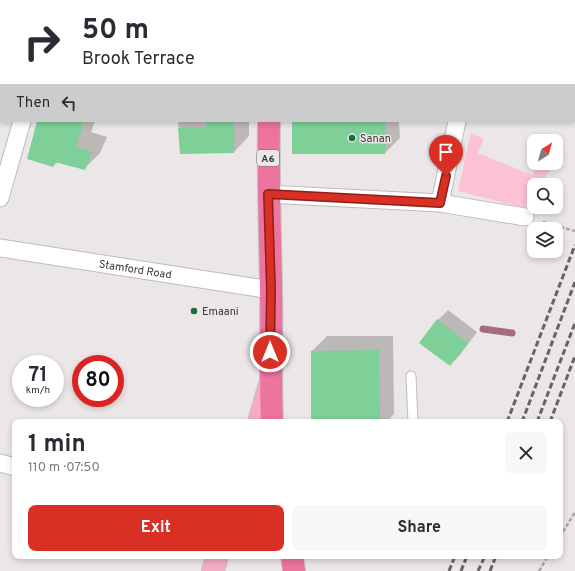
<!DOCTYPE html>
<meta charset="utf-8">
<style>
body{margin:0;font-family:Overpass,sans-serif;background:#f7f7f7;color:#2b2b33;height:100vh;display:flex;flex-direction:column;font-size:15px;white-space:nowrap}
*{box-sizing:border-box;margin:0}
p{font-size:13px;color:#7c7c81}
.icon{flex:none;width:22px;height:22px;fill:none;stroke:currentColor;stroke-width:2;stroke-linecap:round;stroke-linejoin:round}
.map{position:relative;flex:1;overflow:hidden}
.side{position:absolute;left:12px;top:419px;width:551px;height:140px;display:flex;flex-direction:column;background:#fff;border-radius:8px;box-shadow:0 2px 6px #0003}
.side>*{flex:none}
.hud{position:absolute;left:0px;top:0px;width:575px;height:122px;box-shadow:0 2px 6px #0003;background:#fff;color:#2b2b33;overflow:hidden}
.needle{width:26px;rotate:37deg}
.controls{position:absolute;left:527px;top:134px;display:grid;gap:8px}
.controls a{display:grid;place-items:center;width:36px;height:36px;border-radius:8px;background:#fff;box-shadow:0 2px 6px #0003;font-size:20px}
.speed{position:absolute;left:12px;top:355px;display:flex;gap:8px;font-size:20px;font-weight:700;text-align:center}
.speed>*{display:grid;place-content:center;width:52px;height:52px;border-radius:50%;background:#fff;box-shadow:0 2px 6px #0003;line-height:1}
.speed small{font-size:10px;font-weight:400}
.speed .limit{border:6px solid #d22;background:#fff;color:#111}
.pin{position:absolute;display:grid;place-items:center;width:34px;height:34px;color:#fff;margin:-41px -17px;border-radius:50% 50% 50% 0;rotate:-45deg;box-shadow:0 0 4px #0007}
.pin .icon{rotate:45deg}
.me{position:absolute;width:44px;margin:-22px;rotate:0deg;stroke-linejoin:round;filter:drop-shadow(0 0 3px #0008)}
.turn{display:flex;align-items:center;gap:14px;height:84px;padding:0 16px;font-size:18px}
.turn .icon{width:52px;height:52px;stroke-width:2.5}
.turn b{display:block;font-size:28px;line-height:34px}
.then{display:flex;align-items:center;height:38px;padding:0 16px;background:#0003;gap:8px;font-size:15px}
.round{display:grid;place-items:center;flex:none;width:42px;height:42px;border-radius:8px;background:#f7f7f7}
.summary{display:flex;align-items:center;justify-content:space-between;height:68px;padding:0 16px}
h1{font-size:24px;font-weight:700;line-height:30px}
.action{display:flex;gap:8px;margin-top:auto;padding:8px 16px}
.action a{flex:1;height:46px;border-radius:8px;background:#d93025;color:#fff;font-size:16px;font-weight:700;line-height:46px;text-align:center}
.action a+a{background:#f7f7f7;color:#2b2b33}
.map>svg:first-child{display:block}
.green{fill:#fac2d2}
.shadow{fill:#0003}
.lines{fill:none;stroke-linecap:round;stroke-linejoin:round}
.stream{stroke:#a86a7e;stroke-width:7}
.building{fill:#7ed098}
.lane-casing{stroke:#bfbabb;stroke-width:11}
.street-casing{stroke:#bfbabb;stroke-width:19}
.primary-casing{stroke:#c4c4c4;stroke-width:24}
.highway-casing{stroke:#c4c4c4;stroke-width:24}
.path{stroke:#aba7a7;stroke-width:2.5;stroke-dasharray:4 2;stroke-linecap:butt}
.lane{stroke:#fff;stroke-width:9}
.street{stroke:#fff;stroke-width:17}
.primary{stroke:#f4acc5;stroke-width:22}
.highway{stroke:#ed749f;stroke-width:22}
.rail{stroke:#666464;stroke-width:3;stroke-dasharray:6 3;stroke-linecap:butt}
.route-casing{stroke:#8d1f18;stroke-width:10}
.route{stroke:#d93025;stroke-width:7}
.poi-dot{fill:#1c6d3e;stroke:#ebe6e7;stroke-width:1.5}
.labels{text-anchor:middle;stroke-width:3;stroke-linejoin:round;paint-order:stroke}
.shield{fill:#ebe6e7;stroke:#706d6d;stroke-width:1}
.shield-label{font-size:10px;font-weight:bold;fill:#3b3939}
.poi-label{font-size:11px;fill:#3b3939;stroke:#ebe6e7;text-anchor:start}
.street-label{font-size:11px;fill:#3b3939;stroke:#ebe6e7}
</style>
<div class="map">
<svg width="575" height="571" viewBox="0 0 575 571">
<rect width="100%" height="100%" fill="#ebe6e7"/>
<polygon class="green" points="471,133 484,139 478,153 532,175 538,163 555,163 540,185 534,185 534,194 525,208 458,191"/>
<g class="shadow">
<polygon points="0,0 37,0 1,1 0,107"/>
<polygon points="72,0 157,0 160,1 72,1"/>
<polygon points="171,0 253,0 253,1"/>
<polygon points="299,0 450,0 299,1"/>
<polygon points="39,121 95,121 91,132 107,137 100,153 84,169 58,162 53,166"/>
<polygon points="178,121 249,121 249,136 234,152 181,153"/>
<polygon points="293,121 399,121 400,138 385,153"/>
<polygon points="448,310 477,332 460,355 450,365 438,320"/>
<polygon points="327,336 393,336 394,414 386,422 312,422 312,351"/>
</g>
<g class="lines">
<polyline class="stream" points="483,329 512,333"/>
</g>
<g class="building">
<polygon points="37,121 84,121 76,147 92,152 85,170 55,162 53,167 27,159"/>
<polygon points="206,121 234,121 234,153 180,154 178,128 206,128"/>
<rect x="292" y="121" width="93" height="33"/>
<polygon points="437,319 468,343 450,366 419,343"/>
<polygon points="379,350 380,422 311,422 311,351"/>
</g>
<g class="lines">
<defs>
<polyline id="lane" points="411,376 413,422"/>
<g id="street">
<polyline points="55,1 56,0"/>
<polyline points="506,1 507,0"/>
<polyline points="268,194 440,203 525,217"/>
<polyline points="0,198 22,121"/>
<polyline points="440,203 457,121"/>
<path id="s1" d="M0,248L271,290"/>
<polyline points="0,463 15,467"/>
</g>
<g id="primary">
<polyline points="259,422 269,387"/>
<polyline points="213,571 217,556"/>
</g>
<g id="highway">
<polyline points="271,1 271,0"/>
<path d="M269,121C268,177 270,232 271,288C272,333 270,377 272,422"/>
<polyline points="292,556 294,571"/>
</g>
</defs>
<use href="#lane" class="lane-casing"/>
<use href="#street" class="street-casing"/>
<use href="#primary" class="primary-casing"/>
<use href="#highway" class="highway-casing"/>
<g class="path">
<polyline points="166,0 166,1"/>
<polyline points="543,222 575,231"/>
<polyline points="560,537 575,512"/>
<polyline points="539,571 548,556"/>
</g>
<use href="#lane" class="lane"/>
<use href="#street" class="street"/>
<use href="#primary" class="primary"/>
<use href="#highway" class="highway"/>
<g class="rail">
<polyline points="507,422 575,245"/>
<polyline points="522,422 575,282"/>
<polyline points="537,422 575,323"/>
<polyline points="550,422 575,356"/>
<polyline points="449,571 455,556"/>
<polyline points="461,571 467,556"/>
<polyline points="478,571 485,556"/>
<polyline points="490,571 496,556"/>
</g>
</g>
<g class="lines">
<defs>
<polyline id="route" points="270,352 271,290 268,194 440,203 446,176"/>
</defs>
<use href="#route" class="route-casing"/>
<use href="#route" class="route"/>
</g>
<g class="poi-dot">
<circle cx="352" cy="138" r="4"/>
<circle cx="194" cy="311" r="4"/>
</g>
<g class="labels">
<rect class="shield" x="257" y="150" width="22" height="16" rx="3"/>
<g class="shield-label">
<text x="268" y="162">A6</text>
</g>
<g class="poi-label">
<text x="360" y="142">Sanan</text>
<text x="202" y="315">Emaani</text>
</g>
<g class="street-label">
<text dy="4" stroke="none"><textPath href="#s1" startOffset="137">Stamford Road</textPath></text>
</g>
</g>
</svg>
<div class="controls">
<a><svg class="needle" viewBox="-14 -14 28 28"><path d="M0-13l5 13h-10z" fill="#e53935"/><path d="M0 13l5-13h-10z" fill="#7c7c81"/></svg></a>
<a><svg class="icon" aria-label="search" viewBox="0 0 24 24"><circle cx="10" cy="10" r="6"/><path d="M15 15l6 6"/></svg></a>
<a><svg class="icon" aria-label="layers" viewBox="0 0 24 24"><path d="M12 4l9 5-9 5-9-5zM3 14l9 5 9-5"/></svg></a>
</div>
<div class="speed"><div>71<small>km/h</small></div><div class="limit">80</div></div>
<div class="pin" style="left:446px;top:176px;background:#d93025"><svg class="icon" aria-label="arrive" viewBox="0 0 24 24"><path d="M6 21V4h12l-3 4 3 4H6"/></svg></div>
<svg class="me" style="left:270px;top:352px" viewBox="-20 -20 40 40"><circle r="17" fill="#d93025" stroke="#fff" stroke-width="3"/><path d="M0-11L8 9 0 5-8 9z" fill="#fff"/></svg>
<div class="hud">
<div class="turn"><svg class="icon" aria-label="right" viewBox="0 0 24 24"><path d="M7 20v-9h11M14 6l5 5-5 5"/></svg><div><b>50 m</b>Brook Terrace</div></div>
<div class="then">Then<svg class="icon" aria-label="left" viewBox="0 0 24 24"><path d="M17 20v-9H6M10 6l-5 5 5 5"/></svg></div>
</div>
<section class="side">
<div class="summary"><div><h1>1 min</h1><p>110 m · 07:50</p></div><a class="round"><svg class="icon" aria-label="close" viewBox="0 0 24 24"><path d="M6 6l12 12M18 6L6 18"/></svg></a></div>
<div class="action"><a>Exit</a><a>Share</a></div>
</section>
</div>
